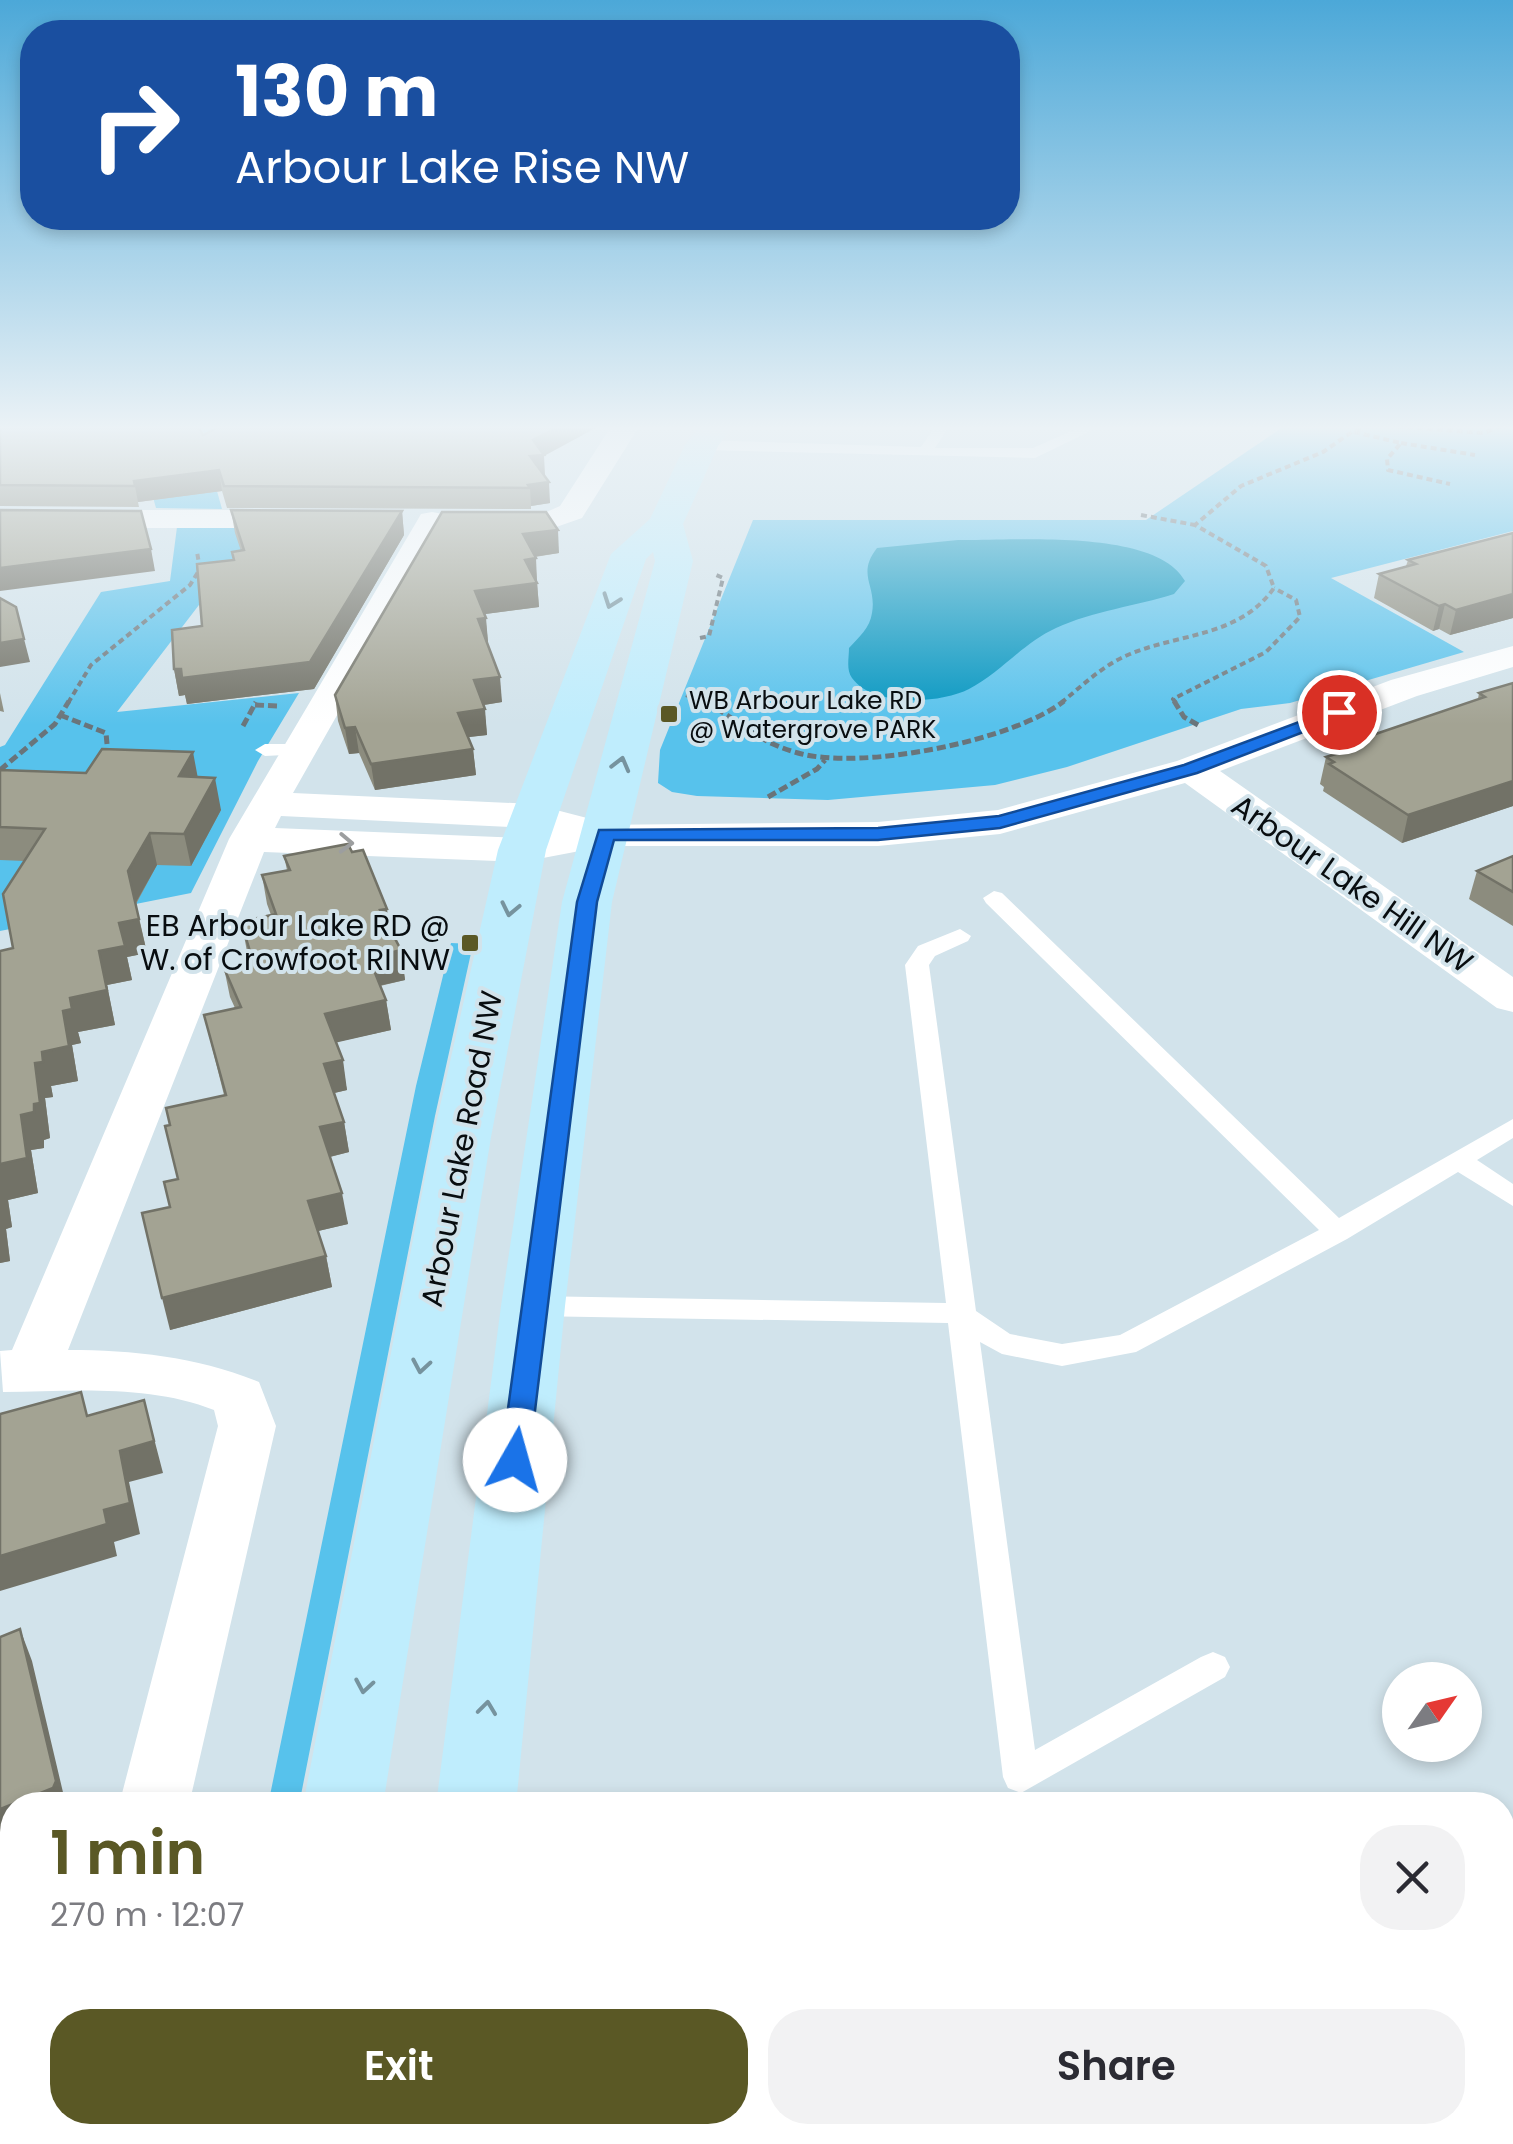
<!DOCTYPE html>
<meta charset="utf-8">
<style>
body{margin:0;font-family:Poppins,sans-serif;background:#f2f2f3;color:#2b2b33;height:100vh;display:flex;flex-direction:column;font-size:38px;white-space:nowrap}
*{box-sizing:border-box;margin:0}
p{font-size:32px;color:#7c7c81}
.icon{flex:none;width:55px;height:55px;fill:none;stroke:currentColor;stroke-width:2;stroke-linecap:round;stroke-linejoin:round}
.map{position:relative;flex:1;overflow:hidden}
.drawer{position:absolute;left:0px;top:1792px;width:1515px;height:352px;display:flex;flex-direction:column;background:#fff;border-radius:40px 40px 0 0;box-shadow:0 5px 15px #0003}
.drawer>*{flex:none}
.guide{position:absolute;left:20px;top:20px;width:1000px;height:210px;border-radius:40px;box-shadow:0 5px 15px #0003;background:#1a4fa0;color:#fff;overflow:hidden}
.needle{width:65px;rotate:56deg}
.controls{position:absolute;left:1382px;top:1662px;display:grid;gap:20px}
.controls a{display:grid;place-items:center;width:100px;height:100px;border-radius:50%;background:#fff;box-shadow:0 5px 15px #0003;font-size:50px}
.pin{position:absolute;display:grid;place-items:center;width:85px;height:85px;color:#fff;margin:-42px;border:5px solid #fff;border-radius:50%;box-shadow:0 2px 10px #0007}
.me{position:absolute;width:110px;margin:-55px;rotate:7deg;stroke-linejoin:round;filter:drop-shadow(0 0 8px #0008)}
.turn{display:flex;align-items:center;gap:35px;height:210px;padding:0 50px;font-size:45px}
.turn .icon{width:130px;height:130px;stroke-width:2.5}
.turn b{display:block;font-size:70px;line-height:85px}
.round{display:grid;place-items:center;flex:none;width:105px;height:105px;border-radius:40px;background:#f2f2f3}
.overview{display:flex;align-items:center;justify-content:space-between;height:170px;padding:0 50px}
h1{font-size:60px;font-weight:600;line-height:75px;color:#5a5825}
.action{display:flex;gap:20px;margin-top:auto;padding:20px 50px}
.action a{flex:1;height:115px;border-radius:40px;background:#5a5825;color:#fff;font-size:40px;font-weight:600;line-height:115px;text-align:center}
.action a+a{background:#f2f2f3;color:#2b2b33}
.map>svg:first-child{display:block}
.green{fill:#57c2ec}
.water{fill:#0295c0}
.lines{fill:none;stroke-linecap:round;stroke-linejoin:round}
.path-far1{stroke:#69747a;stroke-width:4;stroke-dasharray:6 4;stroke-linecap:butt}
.path{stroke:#69747a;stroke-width:5;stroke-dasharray:9 4;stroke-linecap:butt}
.lane{fill:#fff;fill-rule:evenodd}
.street{fill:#fff;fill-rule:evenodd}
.secondary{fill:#bfedfd;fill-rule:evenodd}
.wall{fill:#8c8c7e}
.shaded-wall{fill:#727267}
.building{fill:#a3a393;stroke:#727267;stroke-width:2.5}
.oneway{stroke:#76939e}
.oneway2{stroke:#9c9e9f}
.route{fill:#1a73e8;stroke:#114b97;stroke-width:2.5}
.poi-dot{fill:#5a5825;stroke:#d2e3eb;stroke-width:4}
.labels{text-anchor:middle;stroke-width:8;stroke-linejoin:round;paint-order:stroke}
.far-poi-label{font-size:25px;fill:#080d10;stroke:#d2e3eb;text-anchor:start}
.street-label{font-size:30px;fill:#080d10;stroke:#d2e3eb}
.poi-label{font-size:30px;fill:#080d10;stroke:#d2e3eb;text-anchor:end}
</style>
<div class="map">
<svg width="1513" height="2144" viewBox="0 0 1513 2144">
<rect width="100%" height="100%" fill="#d2e3eb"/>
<g class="green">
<polygon points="199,425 267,425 215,484 222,509 156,508 141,455 208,439"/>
<polygon points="1286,425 1493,425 1513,430 1513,531 1331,578 1464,652 1290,703 1241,709 1067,767 995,785 828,800 697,796 672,792 658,783 660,750 753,520 1146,520"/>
<polygon points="177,527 258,528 117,712 299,693 258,761 191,893 0,931 0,747 5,745 101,592 170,581"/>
<polygon points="451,943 473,944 435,1116 299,1805 268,1805 416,1086"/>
</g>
<path class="water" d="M958,540C1014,541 1156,528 1185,581L1174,594C1136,606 1093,611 1056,628C1023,643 1000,673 969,689C940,704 873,707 852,678C846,670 849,658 849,648C859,637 870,628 872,613C877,585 856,575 877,548Z"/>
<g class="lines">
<g class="path-far1">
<polyline points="1377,425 1484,433 1501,426"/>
<polyline points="1354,432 1401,443 1387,459 1388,470 1450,484"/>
<polyline points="1401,443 1475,455"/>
<polyline points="1141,515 1195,525"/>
<polyline points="700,638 709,636 723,578 714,574"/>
<polyline points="686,695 710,703"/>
<polyline points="68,703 91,665 190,585 200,569 197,552"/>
<path d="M1061,703C1083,685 1103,665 1130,654C1181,633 1239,637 1274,588L1266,566L1195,525L1241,486L1323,452L1353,431L1371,425"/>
<polyline points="1176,703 1173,699 1266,652 1300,617 1296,600 1274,588"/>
</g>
<g class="path">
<path d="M705,701C741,722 755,741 798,753C861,771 1013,741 1064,701"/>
<polyline points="1174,701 1184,717 1198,725"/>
<polyline points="255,705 279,706"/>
<polyline points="60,715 106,733 107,744"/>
<polyline points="243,726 256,702"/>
<polyline points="760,737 776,730"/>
<polyline points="0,770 55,724 69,701"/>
<polyline points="768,797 817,769 825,760"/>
</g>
<g class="lane">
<polygon points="936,425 950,425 935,448 1033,448 1085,425 1103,425 1035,458 702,450 694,445 702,440 921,447"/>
<polygon points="297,744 304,746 304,754 265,756 255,750 265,744"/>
<polygon points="994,891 1002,893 1339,1218 1513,1119 1513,1138 1477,1160 1513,1184 1513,1206 1458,1172 1347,1239 1136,1352 1062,1366 1002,1354 980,1342 1035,1750 1201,1657 1213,1652 1225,1657 1230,1667 1225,1677 1021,1793 1008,1788 1003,1777 948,1323 533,1316 523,1313 519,1306 523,1299 533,1296 946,1303 905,965 918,946 960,929 971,936 968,941 935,956 929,965 976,1311 1010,1334 1062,1344 1120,1335 1319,1230 986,903 983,898"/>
</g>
<g class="street">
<polygon points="612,425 640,425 582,518 542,532 477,529 473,522 477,515 542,514 560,506"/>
<polygon points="0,510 296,510 307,512 311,519 307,526 296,528 0,528"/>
<path d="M432,512L443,514L447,521L293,793L533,804L587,818L592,825L878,822L998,810L1177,761L1391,680L1513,646V667L1417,696L1220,771L1513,977V1012L1497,1008L1185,783L1000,834L878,846H606L522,862L264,852L68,1350C135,1350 197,1357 259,1382L276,1426L189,1805H119L218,1426L214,1410C149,1384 71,1391 3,1392L0,1351L12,1350L229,839L417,521L421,514ZM281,816L533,828L550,832L522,838L275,828Z"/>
<rect x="0" y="1979" width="12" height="74"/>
<polygon points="34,2132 114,2132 112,2144 32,2144"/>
</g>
<g class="secondary">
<polygon points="701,425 733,425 718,446 683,524 693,561 612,902 565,1306 516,1805 436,1805 501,1306 562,902 655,561 653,552 646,559 546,850 491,1137 383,1805 303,1805 433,1137 498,850 611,554 650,519 685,445"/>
<polygon points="239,2132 331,2132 329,2144 237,2144"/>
<polygon points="393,2132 485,2132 483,2144 391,2144"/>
</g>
</g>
<g class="wall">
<polygon points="0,424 203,435 544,456 544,475 550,503 531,506 531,509 227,508 222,491 138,502 139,507 0,506"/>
<polygon points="231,510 402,511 404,535 314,689 187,704 185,695 179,696 174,669 202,626 241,551 235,533"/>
<polygon points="442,512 559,553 535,557 539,607 485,614 488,642 487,642 502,702 484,705 487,735 468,737 473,749 476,775 375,790 359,753 349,754 338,721 335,695"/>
<polygon points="1513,533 1513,618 1450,635 1439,629 1433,631 1374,598 1379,574 1406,566 1408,560"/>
<polygon points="1513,683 1513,806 1402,843 1323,791 1324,787 1320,784 1326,757 1353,748 1355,741 1478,699 1479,693"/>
<polygon points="0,693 4,712 0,711"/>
<polygon points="0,770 198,777 221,810 191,866 157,865 136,904 147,953 127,957 132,980 107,985 115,1025 78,1032 81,1043 72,1045 78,1081 51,1086 53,1097 45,1098 50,1138 44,1140 44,1148 31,1150 38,1193 8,1200 12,1227 6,1229 10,1261 0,1263 13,948 25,861 0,860"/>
<polygon points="284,856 389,927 401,950 405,980 380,986 386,1000 391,1030 336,1042 347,1090 334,1093 344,1122 349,1152 330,1157 348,1224 318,1231 326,1256 332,1287 170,1330 170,1207 178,1179 170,1125 224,1095 204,1015 235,1008 230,997 224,968 249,962 242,925 271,915 267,904 262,875 287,870"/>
<polygon points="1513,856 1513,926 1469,899 1477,871"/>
<polygon points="1502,1866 1509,1872 1505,1881 1513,2144 923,2144 924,2132 1502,2132"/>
</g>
<g class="shaded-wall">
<polygon points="564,424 603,424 544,456 545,475 532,477 530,456 533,440"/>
<polygon points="219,470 222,491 138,502 134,481"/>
<polygon points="549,482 550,503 531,506 530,488 528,485"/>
<polygon points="402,511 404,535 314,689 187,704 185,695 179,696 174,669"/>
<polygon points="558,530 559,553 525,558 523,534"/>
<polygon points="151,549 155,571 0,591 0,568"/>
<polygon points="536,558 537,582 525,560"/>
<polygon points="537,583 539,607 478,615 475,591"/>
<polygon points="1513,594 1513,618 1450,635 1456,610"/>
<polygon points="1445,604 1439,629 1433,631 1439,606"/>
<polygon points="486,618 488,642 480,643 478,619"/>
<polygon points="24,639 30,662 0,667 0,643"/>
<polygon points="500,677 502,702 477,706 474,680"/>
<polygon points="485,709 487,735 461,738 458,713"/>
<polygon points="355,727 359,753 349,754 345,728"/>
<polygon points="473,749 476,775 375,790 371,764"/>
<polygon points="193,752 199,784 179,776"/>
<polygon points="215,778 221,810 191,866 184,834"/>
<polygon points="1513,781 1513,806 1402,843 1408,815"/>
<polygon points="150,833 157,865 135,904 128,871"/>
<polygon points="387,909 391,938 380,910"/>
<polygon points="139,919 147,953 127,957 132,980 107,985 115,1025 78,1032 81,1043 72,1045 78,1081 51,1086 53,1097 45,1098 50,1138 44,1140 44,1148 31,1150 38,1193 8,1200 12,1227 6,1229 10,1261 0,1263 0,1164 21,1115 35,1063 70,998 119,923"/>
<polygon points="401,950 405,980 373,987 369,958"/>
<polygon points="386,1000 391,1030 330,1044 325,1014"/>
<polygon points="343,1060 347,1090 330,1094 324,1064"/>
<polygon points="344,1122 349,1152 325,1158 320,1127"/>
<polygon points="342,1193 348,1224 314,1232 308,1201"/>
<polygon points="326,1256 332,1287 170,1330 162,1298"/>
<polygon points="144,1400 163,1473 129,1482 140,1534 114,1542 117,1556 0,1591 0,1556 104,1510 120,1451"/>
<polygon points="20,1629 32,1661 66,1805 12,1805 12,1840 0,1845 0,1809"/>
<polygon points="0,1860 6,1888 0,1891"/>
<polygon points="1513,2118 1513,2144 1503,2127"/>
</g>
<g class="building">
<polygon points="0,424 197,424 203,435 225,424 564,424 533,440 544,455 530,456 549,482 528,485 530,488 224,486 219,470 134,481 135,486 0,485"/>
<polygon points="0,510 141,511 151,549 0,568"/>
<polygon points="231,510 402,511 310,662 182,678 181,669 174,669 172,630 202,626 197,564 234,560 232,552 244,550"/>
<polygon points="442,512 546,512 558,530 523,534 536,558 525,560 537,583 475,591 486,618 478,619 500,677 474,680 485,709 458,713 473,749 371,764 355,727 345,728 335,695"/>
<polygon points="1513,533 1513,594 1456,610 1445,604 1439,606 1379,574 1416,564 1408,560"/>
<polygon points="0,598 16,607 24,639 0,643"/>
<polygon points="1513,683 1513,781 1408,815 1329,764 1334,762 1326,757 1362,746 1355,741 1485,697 1479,693"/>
<polygon points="102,749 193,752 179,776 215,778 184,834 150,833 128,871 139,919 119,923 125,946 99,951 107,990 70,998 72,1009 63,1011 69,1046 42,1052 43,1062 35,1063 40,1103 34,1104 34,1112 21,1115 27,1158 0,1164 0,951 13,948 3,894 45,829 0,827 0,770 86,773"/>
<polygon points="348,844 352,852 363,850 387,909 380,910 401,950 369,958 386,1000 325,1014 343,1060 324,1064 344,1122 320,1127 342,1193 308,1201 326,1256 162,1298 142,1213 170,1207 164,1182 178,1179 165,1126 170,1125 166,1108 226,1095 204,1015 241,1007 224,968 253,961 242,925 244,921 276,914 262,875 290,870 284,856"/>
<polygon points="1513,856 1513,892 1477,871"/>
<polygon points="81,1392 87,1416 144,1400 154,1441 120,1451 130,1503 104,1510 107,1524 0,1556 0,1414"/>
<polygon points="20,1629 56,1781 53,1788 0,1809 0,1637"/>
<polygon points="1502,1866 1509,1872 1502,1877"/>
<polygon points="1502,1879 1513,1889 1513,2118 1503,2127 1513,2138 1513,2144 940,2144 932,2132 1502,2132"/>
</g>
<defs><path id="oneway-chevron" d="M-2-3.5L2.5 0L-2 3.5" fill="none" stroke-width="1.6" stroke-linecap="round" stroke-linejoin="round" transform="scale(2.5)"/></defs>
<g class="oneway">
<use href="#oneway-chevron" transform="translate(611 601) rotate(110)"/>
<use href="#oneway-chevron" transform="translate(621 764) rotate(-75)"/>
<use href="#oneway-chevron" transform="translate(510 909) rotate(102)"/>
<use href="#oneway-chevron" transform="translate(421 1366) rotate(100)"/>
<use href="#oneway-chevron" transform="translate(364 1686) rotate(100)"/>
<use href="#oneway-chevron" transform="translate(487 1708) rotate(-83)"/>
</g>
<use class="oneway2" href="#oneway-chevron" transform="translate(346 843) rotate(2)"/>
<linearGradient id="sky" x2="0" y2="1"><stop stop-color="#4ca8d8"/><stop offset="0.59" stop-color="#ebf2f6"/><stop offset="1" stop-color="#ebf2f6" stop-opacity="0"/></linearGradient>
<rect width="1513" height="725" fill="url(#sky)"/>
<polygon class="route" points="1339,707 1345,709 1345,716 1197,773 1000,828 878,840 614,840 597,902 529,1460 525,1468 515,1471 505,1468 501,1460 577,902 599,830 878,828 999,816 1184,765"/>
<g class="poi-dot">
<rect x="659" y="704" width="20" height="20" rx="5"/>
<rect x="460" y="933" width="20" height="20" rx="5"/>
</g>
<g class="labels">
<g class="far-poi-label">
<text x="689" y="709">WB Arbour Lake RD<tspan x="689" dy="29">@ Watergrove PARK</tspan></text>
</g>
<g class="street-label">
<text transform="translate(1352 884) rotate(35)" y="10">Arbour Lake Hill NW</text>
<text transform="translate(462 1149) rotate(-79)" y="10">Arbour Lake Road NW</text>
</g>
<g class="poi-label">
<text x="450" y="936">EB Arbour Lake RD @<tspan x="450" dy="34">W. of Crowfoot RI NW</tspan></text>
</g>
</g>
</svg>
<div class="controls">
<a><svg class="needle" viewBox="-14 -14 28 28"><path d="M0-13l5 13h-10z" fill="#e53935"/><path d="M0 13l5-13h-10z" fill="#7c7c81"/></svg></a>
</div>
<div class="pin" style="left:1339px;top:712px;background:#d93025"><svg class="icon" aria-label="arrive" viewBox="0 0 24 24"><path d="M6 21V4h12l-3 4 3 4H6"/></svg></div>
<svg class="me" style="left:515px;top:1460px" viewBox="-20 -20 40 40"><circle r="19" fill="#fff"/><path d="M0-13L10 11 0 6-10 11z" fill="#1a73e8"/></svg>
<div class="guide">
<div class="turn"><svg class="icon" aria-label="right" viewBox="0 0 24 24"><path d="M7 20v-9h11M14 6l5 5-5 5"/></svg><div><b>130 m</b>Arbour Lake Rise NW</div></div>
</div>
<section class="drawer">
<div class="overview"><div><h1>1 min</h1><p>270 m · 12:07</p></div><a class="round"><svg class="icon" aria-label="close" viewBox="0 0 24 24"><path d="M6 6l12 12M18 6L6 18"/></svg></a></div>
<div class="action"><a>Exit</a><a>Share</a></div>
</section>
</div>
